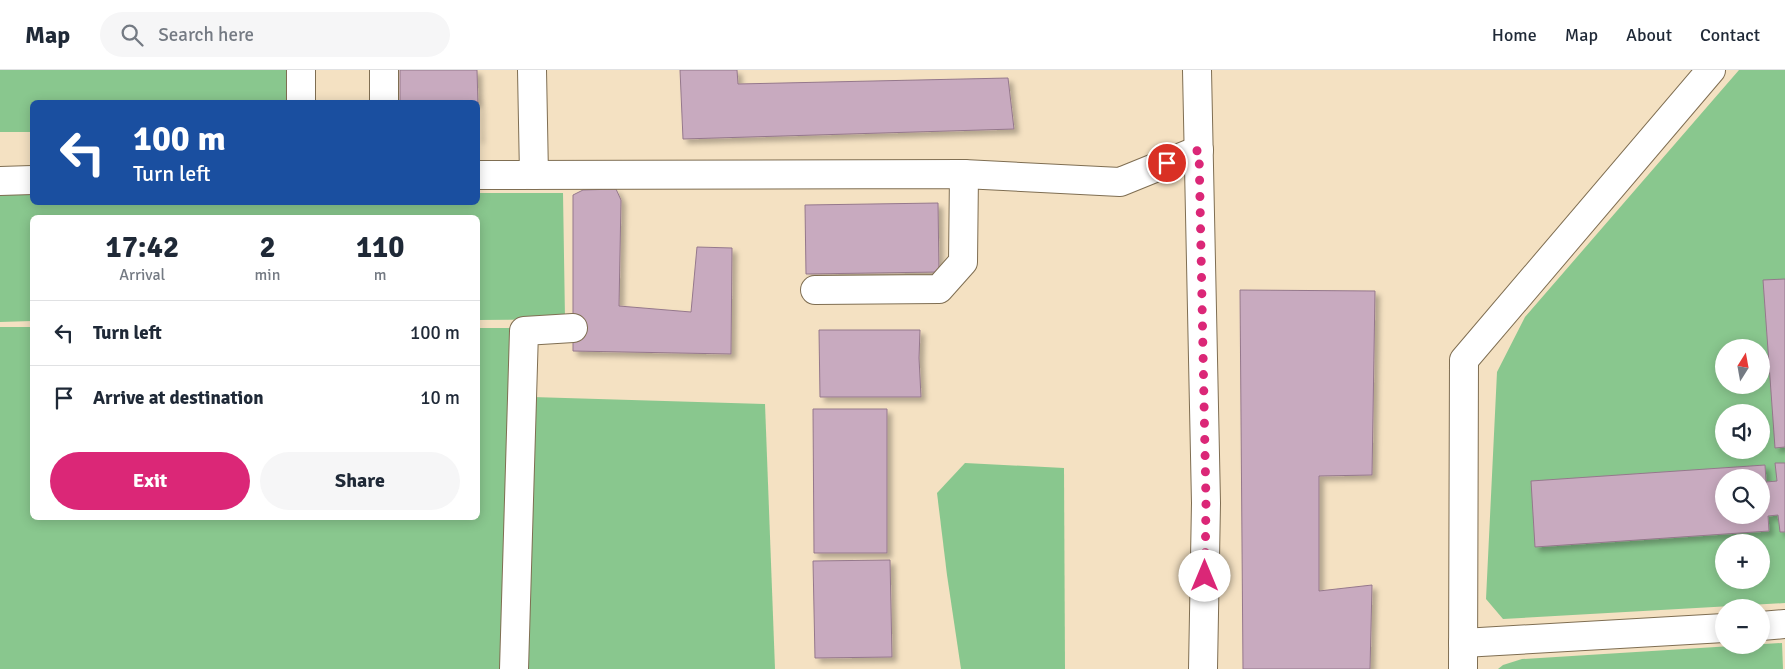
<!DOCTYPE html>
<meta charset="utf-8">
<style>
body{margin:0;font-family:Signika,sans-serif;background:#f6f6f7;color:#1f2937;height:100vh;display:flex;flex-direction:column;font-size:19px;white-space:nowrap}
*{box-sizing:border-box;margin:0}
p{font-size:16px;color:#747a83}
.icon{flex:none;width:28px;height:28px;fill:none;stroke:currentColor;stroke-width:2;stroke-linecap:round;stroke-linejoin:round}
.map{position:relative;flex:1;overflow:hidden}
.sheet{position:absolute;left:30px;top:145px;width:450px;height:305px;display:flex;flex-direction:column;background:#fff;border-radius:8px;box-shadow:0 2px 12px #0003}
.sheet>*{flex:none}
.top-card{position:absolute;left:30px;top:30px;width:450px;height:105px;border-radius:8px;box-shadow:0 2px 12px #0003;background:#1a4fa0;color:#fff;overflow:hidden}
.needle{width:32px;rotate:11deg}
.tools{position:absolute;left:1715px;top:269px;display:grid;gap:10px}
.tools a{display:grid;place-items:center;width:55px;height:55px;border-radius:50%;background:#fff;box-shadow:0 2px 12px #0003;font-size:25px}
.pin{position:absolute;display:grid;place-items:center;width:42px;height:42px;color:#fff;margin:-21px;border:2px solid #fff;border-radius:50%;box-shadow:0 1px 5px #0007}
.me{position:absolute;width:55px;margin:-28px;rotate:0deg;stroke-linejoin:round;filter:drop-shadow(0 0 4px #0008)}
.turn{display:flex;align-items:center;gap:18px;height:105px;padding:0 20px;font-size:22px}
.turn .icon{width:65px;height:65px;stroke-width:2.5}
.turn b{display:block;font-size:35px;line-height:42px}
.eta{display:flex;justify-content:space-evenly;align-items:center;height:85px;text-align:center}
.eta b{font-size:30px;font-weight:800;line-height:35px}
.button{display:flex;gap:10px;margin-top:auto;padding:10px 20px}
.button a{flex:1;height:58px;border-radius:30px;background:#db2777;color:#fff;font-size:20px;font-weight:800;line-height:58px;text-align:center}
.button a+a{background:#f6f6f7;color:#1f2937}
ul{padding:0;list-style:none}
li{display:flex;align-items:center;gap:15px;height:65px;padding:0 20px;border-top:1px solid #e0e1e3}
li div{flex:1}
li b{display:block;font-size:19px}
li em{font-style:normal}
header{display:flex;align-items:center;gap:30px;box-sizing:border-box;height:70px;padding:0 25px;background:#fff;border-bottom:1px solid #e0e1e3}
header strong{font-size:24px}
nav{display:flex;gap:28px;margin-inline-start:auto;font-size:18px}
.search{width:350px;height:45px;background:#f6f6f7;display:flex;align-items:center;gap:12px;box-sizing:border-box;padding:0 18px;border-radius:28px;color:#747a83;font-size:19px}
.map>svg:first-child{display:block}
.green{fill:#89c78e;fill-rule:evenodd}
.building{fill:#c8aabf;stroke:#95788c;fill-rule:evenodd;filter:url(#shadow)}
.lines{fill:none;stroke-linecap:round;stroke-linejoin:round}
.minor-casing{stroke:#7f6e52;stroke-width:30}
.minor{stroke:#fff;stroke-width:28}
.route{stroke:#db2777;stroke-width:9;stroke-dasharray:0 16.2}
</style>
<header>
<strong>Map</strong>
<div class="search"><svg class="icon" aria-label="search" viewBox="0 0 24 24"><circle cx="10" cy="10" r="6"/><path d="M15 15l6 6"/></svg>Search here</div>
<nav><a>Home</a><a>Map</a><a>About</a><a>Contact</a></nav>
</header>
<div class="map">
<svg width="1785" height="599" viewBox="0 0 1785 599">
<defs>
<filter id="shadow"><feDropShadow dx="4.5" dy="4.5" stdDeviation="2.5" flood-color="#0004"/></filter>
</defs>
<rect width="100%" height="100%" fill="#f4e1c2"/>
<g class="green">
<polygon points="0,0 287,0 287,32 32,32 32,62 0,62"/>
<path d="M1739,0H1785V533L1503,549L1486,529L1497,302L1525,247ZM1724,278H1761V315H1724ZM1724,342H1761V380H1724ZM1724,408H1761V445H1724ZM1724,472H1761V510H1724Z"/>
<polygon points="478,123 563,123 565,249 478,250 478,148 32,148 32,251 0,252 0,125 32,125 32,132 478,132"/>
<polygon points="0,257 32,257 32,448 478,448 478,258 515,258 507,599 0,599"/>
<polygon points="532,327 765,334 775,599 525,599"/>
<polygon points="965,393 1064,398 1065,599 961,599 947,505 937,423"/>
<polygon points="1782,573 1783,599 1498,599 1503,595 1522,589"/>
</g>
<g class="building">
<polygon points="400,0 477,0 479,69 478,69 478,32 400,32"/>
<polygon points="680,0 737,0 738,14 1008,8 1014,59 683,69"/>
<polygon points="616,119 621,130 619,236 691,242 697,177 732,178 731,284 573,281 573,125 583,120"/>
<polygon points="938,133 939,202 806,204 805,135"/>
<polygon points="1785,209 1785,377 1775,378 1763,210"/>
<polygon points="1240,220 1375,221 1372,405 1319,406 1319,521 1372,515 1370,599 1243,599"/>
<polygon points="819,260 920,260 919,288 921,327 820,327"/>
<polygon points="813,339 887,339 887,483 814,483"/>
<path d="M1775,393H1785V462H1780L1778,445L1768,446L1769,461L1535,477L1531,411L1765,395L1766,412L1777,411ZM1724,408H1761V445H1724Z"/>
<polygon points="890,490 892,587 815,588 813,491"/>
</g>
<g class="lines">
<defs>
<g id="minor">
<polyline points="384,0 384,32"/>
<polyline points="532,0 534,105"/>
<polyline points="1197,0 1206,433 1203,599"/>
<polyline points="301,32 301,0"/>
<polyline points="478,105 964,104 1120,112 1199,80"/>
<polyline points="0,111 32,110"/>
<polyline points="815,220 939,219 963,192 964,104"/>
<polyline points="1761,556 1785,554"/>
<polyline points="1463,573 1724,558"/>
<polyline points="514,599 524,261 573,258"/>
<polyline points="1463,599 1464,290 1711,0"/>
</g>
</defs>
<use href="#minor" class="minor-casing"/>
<use href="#minor" class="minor"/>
</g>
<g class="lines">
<polyline class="route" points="1167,93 1199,80 1206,432 1205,506"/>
</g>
</svg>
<div class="tools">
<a><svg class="needle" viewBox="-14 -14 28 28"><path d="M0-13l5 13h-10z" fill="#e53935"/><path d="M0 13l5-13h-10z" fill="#747a83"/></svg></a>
<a><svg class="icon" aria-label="sound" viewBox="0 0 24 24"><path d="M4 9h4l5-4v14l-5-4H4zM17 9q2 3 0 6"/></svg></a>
<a><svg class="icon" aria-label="search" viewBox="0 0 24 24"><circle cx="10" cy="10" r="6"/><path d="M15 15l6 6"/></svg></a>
<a>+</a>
<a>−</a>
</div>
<div class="pin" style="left:1167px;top:93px;background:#d93025"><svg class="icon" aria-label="arrive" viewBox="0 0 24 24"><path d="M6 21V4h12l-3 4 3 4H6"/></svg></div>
<svg class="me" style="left:1205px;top:506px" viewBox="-20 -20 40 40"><circle r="19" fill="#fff"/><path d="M0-13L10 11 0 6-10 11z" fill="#db2777"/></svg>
<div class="top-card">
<div class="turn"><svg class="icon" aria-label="left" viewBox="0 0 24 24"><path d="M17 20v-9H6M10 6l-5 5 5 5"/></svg><div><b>100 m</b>Turn left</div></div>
</div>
<section class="sheet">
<div class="eta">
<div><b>17:42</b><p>Arrival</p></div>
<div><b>2</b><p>min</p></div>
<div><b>110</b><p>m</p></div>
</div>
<ul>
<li><svg class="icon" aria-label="left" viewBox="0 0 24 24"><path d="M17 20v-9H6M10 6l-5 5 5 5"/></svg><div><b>Turn left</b></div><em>100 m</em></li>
<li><svg class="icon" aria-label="arrive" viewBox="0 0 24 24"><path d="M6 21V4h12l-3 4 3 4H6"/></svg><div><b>Arrive at destination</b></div><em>10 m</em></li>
</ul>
<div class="button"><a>Exit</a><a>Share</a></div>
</section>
</div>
